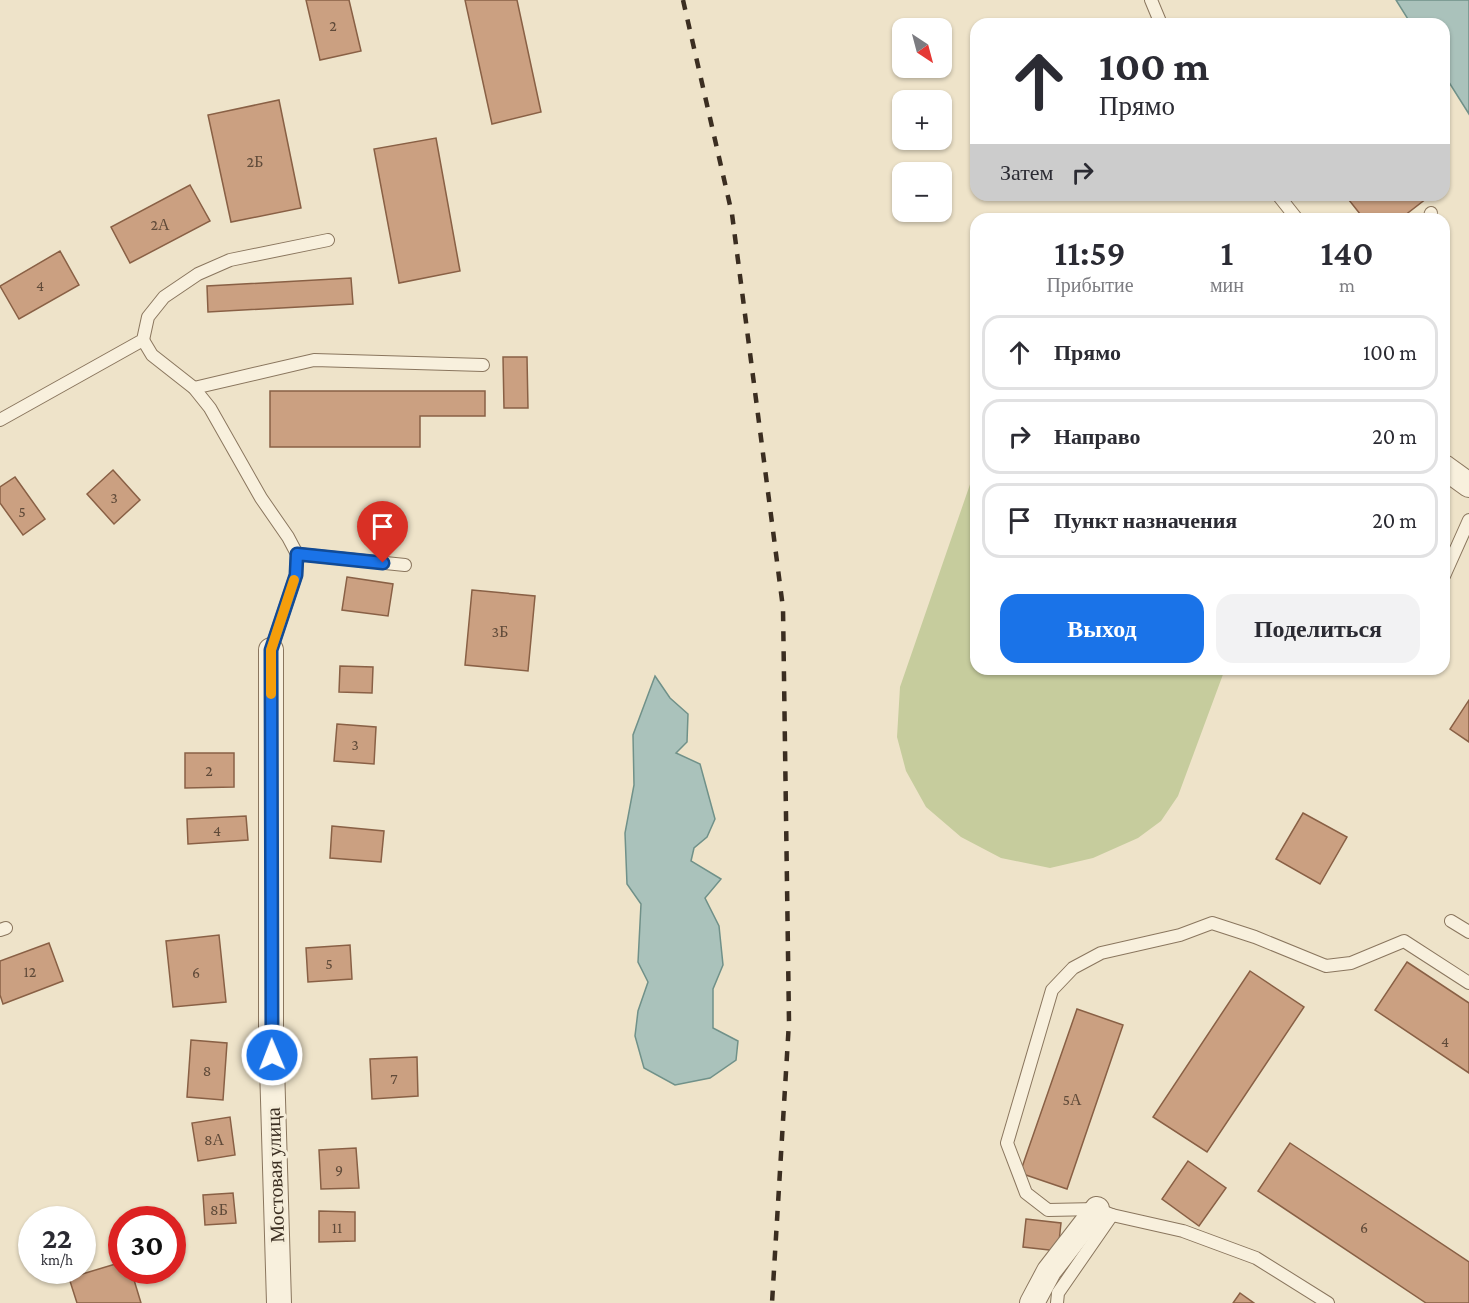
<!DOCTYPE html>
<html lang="ru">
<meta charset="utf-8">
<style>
body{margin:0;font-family:"Crimson Pro",serif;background:#f2f2f3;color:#2b2b33;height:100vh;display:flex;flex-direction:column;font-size:22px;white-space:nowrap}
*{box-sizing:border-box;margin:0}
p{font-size:20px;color:#7c7c81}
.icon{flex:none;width:33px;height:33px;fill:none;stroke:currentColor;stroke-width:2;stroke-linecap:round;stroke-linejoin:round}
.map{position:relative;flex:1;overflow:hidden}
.drawer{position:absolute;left:970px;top:213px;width:480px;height:462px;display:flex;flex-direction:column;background:#fff;border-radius:18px;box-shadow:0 2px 4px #0004}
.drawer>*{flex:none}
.top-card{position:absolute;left:970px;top:18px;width:480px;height:183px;border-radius:18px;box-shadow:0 2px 4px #0004;background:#fff;color:#2b2b33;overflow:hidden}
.needle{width:39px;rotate:144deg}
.fabs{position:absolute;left:892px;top:18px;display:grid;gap:12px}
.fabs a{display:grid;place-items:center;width:60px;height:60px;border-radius:12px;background:#fff;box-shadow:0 2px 4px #0004;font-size:30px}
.speed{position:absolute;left:18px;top:1206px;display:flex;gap:12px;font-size:30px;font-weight:700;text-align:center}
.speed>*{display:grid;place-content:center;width:78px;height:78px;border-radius:50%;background:#fff;box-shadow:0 2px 4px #0004;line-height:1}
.speed small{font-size:15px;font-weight:400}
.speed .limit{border:9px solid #d22;background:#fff;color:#111}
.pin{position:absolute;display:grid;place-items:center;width:51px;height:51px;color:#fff;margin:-62px -26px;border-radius:50% 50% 50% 0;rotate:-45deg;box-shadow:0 0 6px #0007}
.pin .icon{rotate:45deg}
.me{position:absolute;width:66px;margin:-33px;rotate:359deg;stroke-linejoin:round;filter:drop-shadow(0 0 4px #0008)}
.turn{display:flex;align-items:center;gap:21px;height:126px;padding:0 30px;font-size:27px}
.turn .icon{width:78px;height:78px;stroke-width:2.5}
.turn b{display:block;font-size:42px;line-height:51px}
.then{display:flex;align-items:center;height:57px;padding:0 30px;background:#0003;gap:12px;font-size:22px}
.eta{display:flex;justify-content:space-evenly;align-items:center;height:102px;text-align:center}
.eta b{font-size:36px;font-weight:600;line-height:42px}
.cta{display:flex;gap:12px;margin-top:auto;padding:12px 30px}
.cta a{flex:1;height:69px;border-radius:18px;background:#1a73e8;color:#fff;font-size:24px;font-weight:600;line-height:69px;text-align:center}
.cta a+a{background:#f2f2f3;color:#2b2b33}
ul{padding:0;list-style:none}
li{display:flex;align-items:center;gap:18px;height:75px;margin:0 12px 9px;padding:0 18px;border:3px solid #e1e1e2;border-radius:18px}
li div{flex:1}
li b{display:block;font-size:22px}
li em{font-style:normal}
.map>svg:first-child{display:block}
.green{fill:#c6cc9d}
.water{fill:#aac2bb;stroke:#709189;stroke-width:1.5}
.building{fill:#cba081;stroke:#896045;stroke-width:1.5}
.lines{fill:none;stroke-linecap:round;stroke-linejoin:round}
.service-casing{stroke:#8a765e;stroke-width:14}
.minor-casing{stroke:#8a765e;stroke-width:26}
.service{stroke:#f8f0dd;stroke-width:12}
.minor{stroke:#f8f0dd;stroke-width:24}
.rail{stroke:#3b2e21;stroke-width:4.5;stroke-dasharray:10 10;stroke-linecap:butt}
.route-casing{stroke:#114b97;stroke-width:15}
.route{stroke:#1a73e8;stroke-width:10}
.slow{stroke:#f59e0b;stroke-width:10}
.labels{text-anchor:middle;stroke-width:6;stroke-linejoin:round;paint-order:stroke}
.number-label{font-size:16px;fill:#5f4a39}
.street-label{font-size:20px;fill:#3b2e21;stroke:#f5edd9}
</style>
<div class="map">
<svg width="1469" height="1303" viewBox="0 0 1469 1303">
<rect width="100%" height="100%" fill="#eee3c9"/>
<polygon class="green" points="976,467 976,669 1225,669 1178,796 1161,821 1138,838 1093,858 1050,868 1001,858 961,837 926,807 906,771 897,737 900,687"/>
<g class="water">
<polygon points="1396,0 1469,0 1469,114 1445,76 1444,24 1411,24"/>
<polygon points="655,676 670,698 688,714 687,742 676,753 700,764 715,819 707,837 694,848 691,861 721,879 705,898 719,926 723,965 713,989 713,1028 738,1041 736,1060 710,1078 675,1085 644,1068 635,1036 638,1011 648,982 638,962 641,904 627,884 625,833 634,785 633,735"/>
</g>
<g class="building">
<polygon points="306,0 349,0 361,51 320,60"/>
<polygon points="465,0 517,0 541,112 492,124"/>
<polygon points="279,100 301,208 231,222 208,115"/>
<polygon points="436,138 460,271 399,283 374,149"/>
<polygon points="190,185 210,221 130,263 111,227"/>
<polygon points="1345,195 1431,195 1400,219 1364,219"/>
<polygon points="60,251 79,285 19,319 0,286"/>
<polygon points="351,278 353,304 208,312 207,286"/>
<polygon points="503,357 527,357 528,408 504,408"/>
<polygon points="270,391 485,391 485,416 420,416 420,447 270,447"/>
<polygon points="113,470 140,500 114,524 87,494"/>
<polygon points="15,477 45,519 23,535 0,503 0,487"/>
<polygon points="347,577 393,584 388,616 342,610"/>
<polygon points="472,590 535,596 528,671 465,665"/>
<polygon points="340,666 373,667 372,693 339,692"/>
<polygon points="1469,700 1469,742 1450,729"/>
<polygon points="337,724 376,727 374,764 334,761"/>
<polygon points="185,753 234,753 234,787 185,788"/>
<polygon points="1303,813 1347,837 1320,884 1276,859"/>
<polygon points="246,816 248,840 188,844 187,819"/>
<polygon points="332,826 384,831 381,862 330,858"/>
<polygon points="219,935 226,1002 173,1007 166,941"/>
<polygon points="49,943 63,981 3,1004 0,995 0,961"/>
<polygon points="350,945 352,979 308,982 306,948"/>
<polygon points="1407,962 1469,1003 1469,1073 1375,1010"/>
<polygon points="1250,971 1304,1007 1207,1152 1153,1117"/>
<polygon points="1077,1009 1123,1025 1067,1189 1020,1173"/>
<polygon points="191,1040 227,1043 223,1100 187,1097"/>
<polygon points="417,1057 418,1096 372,1099 370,1059"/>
<polygon points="230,1117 235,1155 198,1161 192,1123"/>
<polygon points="1290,1143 1469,1262 1469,1303 1426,1303 1258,1191"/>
<polygon points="356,1148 359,1188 321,1189 319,1150"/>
<polygon points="1188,1161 1226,1188 1199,1226 1162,1199"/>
<polygon points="233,1193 236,1223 205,1225 203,1195"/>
<polygon points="319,1211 355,1212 355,1241 319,1242"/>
<polygon points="1026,1219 1061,1223 1058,1251 1023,1247"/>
<polygon points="122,1262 122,1270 131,1270 141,1303 77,1303 69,1278"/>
<polygon points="1240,1293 1254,1303 1233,1303"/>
</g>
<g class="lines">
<defs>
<g id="service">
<polyline points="1151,0 1161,24"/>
<polyline points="1278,195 1297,219"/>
<polyline points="1429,219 1431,213"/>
<polyline points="143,340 152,355 194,388 210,408 261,498 288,537 297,554 296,575 271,650"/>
<polyline points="194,388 314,360 483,365"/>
<polyline points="0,420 143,340 148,317 164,297 198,274 230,260 328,240"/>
<polyline points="297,554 405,565"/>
<polyline points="1444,576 1469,520"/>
<polyline points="1451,921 1469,932"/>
<polyline points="0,930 6,928"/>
<polyline points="1057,1303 1058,1293 1112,1215"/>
<polyline points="1328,1303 1256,1258 1183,1231 1112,1215 1097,1209 1048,1210 1026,1193 1007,1143 1052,990 1073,968 1101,953 1180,935 1212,923 1255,937 1326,966 1351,963 1404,941 1469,983"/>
</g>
<g id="minor">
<polyline points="1444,467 1469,485"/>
<polyline points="271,650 271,1032 279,1303"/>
<polyline points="1032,1303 1049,1271 1097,1209"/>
</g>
</defs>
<use href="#service" class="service-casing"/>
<use href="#minor" class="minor-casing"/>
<use href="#service" class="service"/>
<use href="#minor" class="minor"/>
<polyline class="rail" points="683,0 732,214 783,608 789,1022 772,1303"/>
</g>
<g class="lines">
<defs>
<polyline id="route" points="272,1055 271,650 296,575 297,554 383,563"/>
</defs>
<use href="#route" class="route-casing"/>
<use href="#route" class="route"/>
<polyline class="slow" points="271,694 271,650 294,580"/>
</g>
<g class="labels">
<g class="number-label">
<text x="333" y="31">2</text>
<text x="255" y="167">2Б</text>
<text x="160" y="230">2А</text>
<text x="40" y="291">4</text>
<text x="114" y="503">3</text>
<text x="22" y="517">5</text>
<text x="500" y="637">3Б</text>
<text x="355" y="750">3</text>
<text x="209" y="776">2</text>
<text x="217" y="836">4</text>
<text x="329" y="969">5</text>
<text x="30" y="977">12</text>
<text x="196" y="978">6</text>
<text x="1445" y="1047">4</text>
<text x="207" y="1076">8</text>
<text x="394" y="1084">7</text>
<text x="1072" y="1105">5А</text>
<text x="214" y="1145">8А</text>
<text x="339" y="1175">9</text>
<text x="219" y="1215">8Б</text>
<text x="337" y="1233">11</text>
<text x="1364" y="1233">6</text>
</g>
<g class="street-label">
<text transform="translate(275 1175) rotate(-92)" y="7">Мостовая улица</text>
</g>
</g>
</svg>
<div class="fabs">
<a><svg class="needle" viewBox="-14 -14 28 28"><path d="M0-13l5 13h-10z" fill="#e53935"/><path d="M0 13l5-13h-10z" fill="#7c7c81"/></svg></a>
<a>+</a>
<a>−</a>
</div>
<div class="speed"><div>22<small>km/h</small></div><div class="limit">30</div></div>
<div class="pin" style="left:383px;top:563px;background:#d93025"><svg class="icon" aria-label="arrive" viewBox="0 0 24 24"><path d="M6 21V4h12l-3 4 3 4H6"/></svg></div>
<svg class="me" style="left:272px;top:1055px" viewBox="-20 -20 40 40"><circle r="17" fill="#1a73e8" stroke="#fff" stroke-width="3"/><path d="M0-11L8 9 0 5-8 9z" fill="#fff"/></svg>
<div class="top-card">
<div class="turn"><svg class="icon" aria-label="ahead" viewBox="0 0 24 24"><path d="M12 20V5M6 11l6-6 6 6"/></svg><div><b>100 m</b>Прямо</div></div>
<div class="then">Затем<svg class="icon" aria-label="right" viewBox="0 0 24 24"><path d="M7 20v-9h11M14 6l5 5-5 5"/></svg></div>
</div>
<section class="drawer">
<div class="eta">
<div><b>11:59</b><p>Прибытие</p></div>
<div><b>1</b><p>мин</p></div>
<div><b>140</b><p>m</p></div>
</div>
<ul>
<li><svg class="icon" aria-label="ahead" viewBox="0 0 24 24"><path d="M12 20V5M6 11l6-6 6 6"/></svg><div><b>Прямо</b></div><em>100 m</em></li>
<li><svg class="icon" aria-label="right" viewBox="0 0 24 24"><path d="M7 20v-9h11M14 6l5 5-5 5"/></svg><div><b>Направо</b></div><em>20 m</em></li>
<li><svg class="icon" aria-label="arrive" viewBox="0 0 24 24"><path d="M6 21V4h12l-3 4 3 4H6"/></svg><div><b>Пункт назначения</b></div><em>20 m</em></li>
</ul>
<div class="cta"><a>Выход</a><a>Поделиться</a></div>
</section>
</div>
